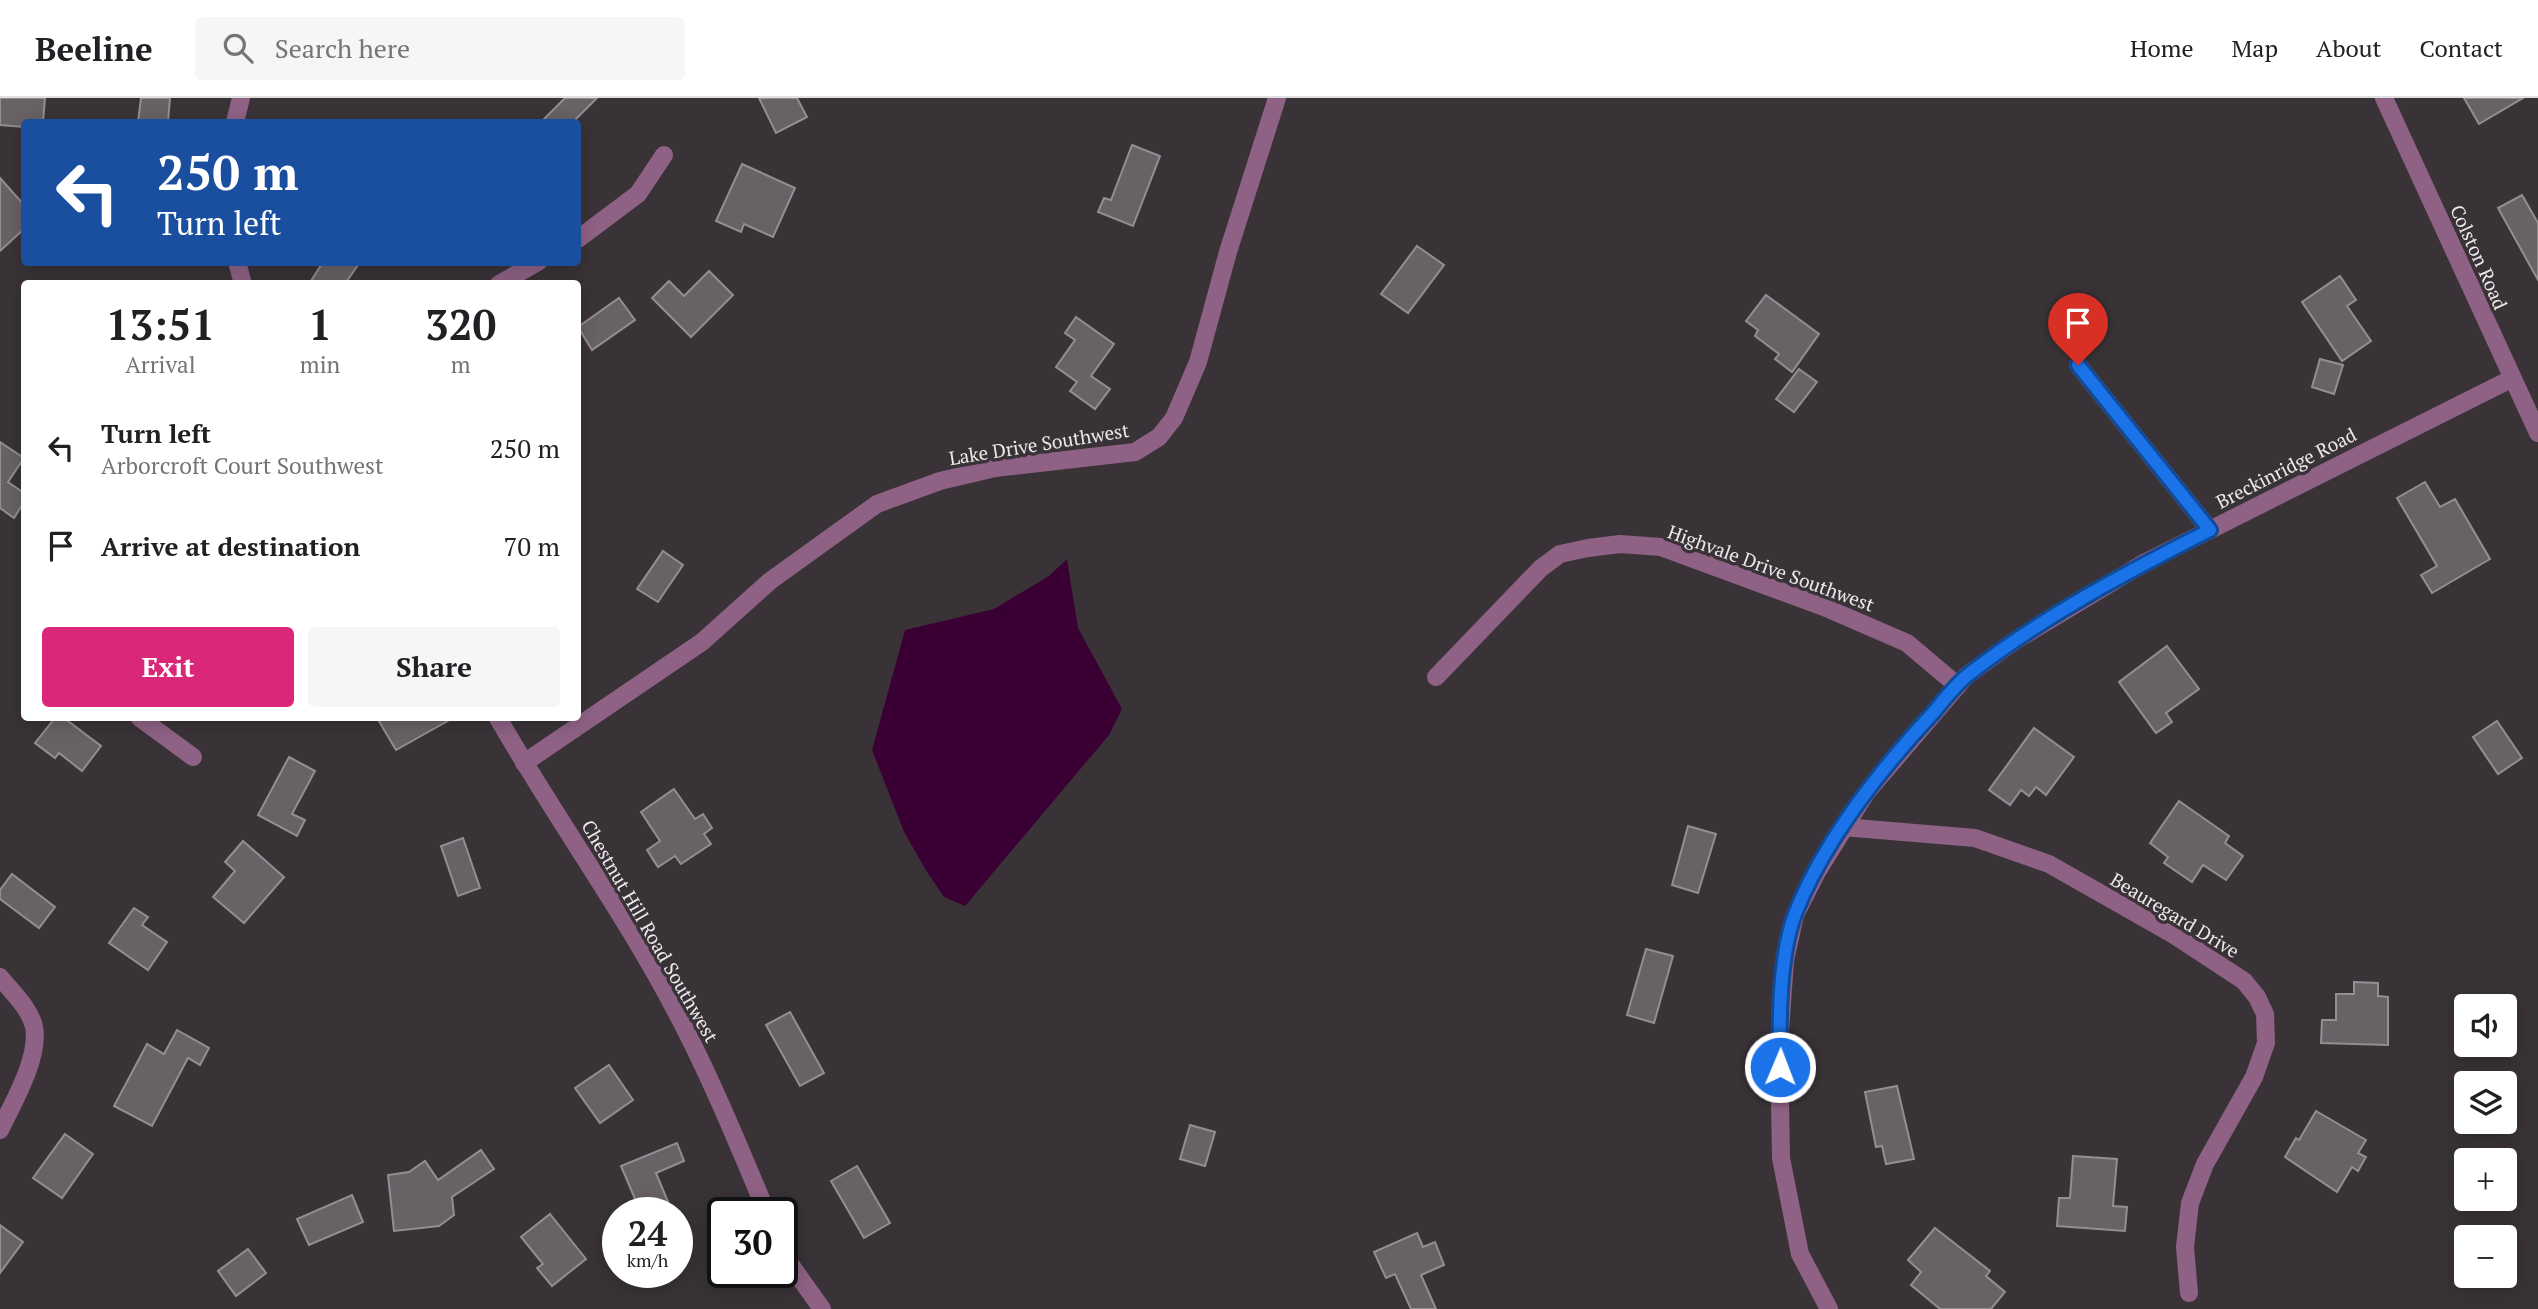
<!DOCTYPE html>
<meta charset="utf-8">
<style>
body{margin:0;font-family:"PT Serif",serif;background:#f6f6f6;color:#202124;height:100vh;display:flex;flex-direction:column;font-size:26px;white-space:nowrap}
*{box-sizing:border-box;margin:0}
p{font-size:23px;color:#757577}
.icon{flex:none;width:38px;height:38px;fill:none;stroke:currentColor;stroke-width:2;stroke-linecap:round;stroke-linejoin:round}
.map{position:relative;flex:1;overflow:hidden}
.details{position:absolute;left:21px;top:182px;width:560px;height:441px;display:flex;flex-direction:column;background:#fff;border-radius:7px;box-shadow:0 4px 18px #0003}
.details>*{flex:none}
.hud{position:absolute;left:21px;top:21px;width:560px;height:147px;border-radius:7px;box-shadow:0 4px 18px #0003;background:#1a4fa0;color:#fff;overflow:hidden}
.controls{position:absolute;left:2454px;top:896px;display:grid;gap:14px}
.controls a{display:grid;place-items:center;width:63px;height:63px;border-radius:7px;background:#fff;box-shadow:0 4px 18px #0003;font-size:35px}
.speed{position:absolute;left:602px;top:1099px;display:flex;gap:14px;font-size:35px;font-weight:700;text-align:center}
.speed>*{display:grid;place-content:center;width:91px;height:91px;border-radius:50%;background:#fff;box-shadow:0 4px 18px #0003;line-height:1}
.speed small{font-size:18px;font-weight:400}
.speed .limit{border:4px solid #111;border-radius:10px;background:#fff;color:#111}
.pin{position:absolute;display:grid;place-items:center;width:60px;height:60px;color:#fff;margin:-72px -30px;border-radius:50% 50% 50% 0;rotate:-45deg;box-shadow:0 0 7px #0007}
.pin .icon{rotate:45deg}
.me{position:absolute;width:77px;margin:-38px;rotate:1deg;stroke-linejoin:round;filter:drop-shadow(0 0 5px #0008)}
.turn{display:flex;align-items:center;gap:24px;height:147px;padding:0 21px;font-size:32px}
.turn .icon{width:91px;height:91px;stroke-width:2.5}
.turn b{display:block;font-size:49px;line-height:60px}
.eta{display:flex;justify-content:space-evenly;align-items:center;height:119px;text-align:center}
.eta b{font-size:42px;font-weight:600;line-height:49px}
.primary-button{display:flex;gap:14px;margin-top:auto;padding:14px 21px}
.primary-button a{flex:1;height:80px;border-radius:7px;background:#db2777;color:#fff;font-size:28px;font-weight:600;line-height:80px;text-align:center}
.primary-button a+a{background:#f6f6f6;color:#202124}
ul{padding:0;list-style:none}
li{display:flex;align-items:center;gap:21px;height:98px;padding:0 21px}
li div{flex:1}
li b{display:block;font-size:26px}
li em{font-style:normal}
header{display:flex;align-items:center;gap:42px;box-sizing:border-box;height:98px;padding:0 35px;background:#fff;border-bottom:2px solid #e0e0e0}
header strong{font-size:33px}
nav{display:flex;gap:38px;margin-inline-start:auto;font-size:24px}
.search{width:490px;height:63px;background:#f6f6f6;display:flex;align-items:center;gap:18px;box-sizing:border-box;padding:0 24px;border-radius:7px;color:#757577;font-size:26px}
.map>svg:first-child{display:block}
.water{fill:#3a0034}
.building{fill:#686267;stroke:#948d92;stroke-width:2}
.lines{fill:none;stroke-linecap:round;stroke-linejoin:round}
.street{stroke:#8f6285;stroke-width:18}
.route-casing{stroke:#114b97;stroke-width:18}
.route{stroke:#1a73e8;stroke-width:12}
.labels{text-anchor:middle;stroke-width:7;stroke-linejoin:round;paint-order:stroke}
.street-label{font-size:19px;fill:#ece8eb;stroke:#393337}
</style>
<header>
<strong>Beeline</strong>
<div class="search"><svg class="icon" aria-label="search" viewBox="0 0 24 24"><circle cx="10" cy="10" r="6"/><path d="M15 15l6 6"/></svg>Search here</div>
<nav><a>Home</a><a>Map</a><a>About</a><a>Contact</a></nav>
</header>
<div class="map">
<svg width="2538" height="1211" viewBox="0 0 2538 1211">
<rect width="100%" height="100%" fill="#393337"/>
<polygon class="water" points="1067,461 1078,530 1122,611 1109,637 965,808 944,799 927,774 904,734 872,652 905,532 994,511 1049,478"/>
<g class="building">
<polygon points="0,0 45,0 43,24 24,24 24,29 0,27"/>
<polygon points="141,0 170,0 168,24 138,24"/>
<polygon points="565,0 597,0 573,24 541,24"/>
<polygon points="759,0 797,0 807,19 776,35"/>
<polygon points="2464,0 2523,0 2479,26"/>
<polygon points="1132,47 1160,58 1133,128 1098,114 1104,100 1111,102"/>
<polygon points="742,66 795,90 773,139 744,126 741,134 716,123"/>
<polygon points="0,80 24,107 24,131 0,153"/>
<polygon points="2522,97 2538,125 2538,182 2498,110"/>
<polygon points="1417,148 1444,167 1408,215 1381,196"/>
<polygon points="323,164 360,164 345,186 309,186"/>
<polygon points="709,173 733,197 691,239 652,200 669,183 684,198"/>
<polygon points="2340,178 2356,202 2347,208 2371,243 2342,263 2302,204"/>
<polygon points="1766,197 1819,236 1792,274 1775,261 1779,256 1755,238 1758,232 1746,223"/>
<polygon points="619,200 635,222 592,252 578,229"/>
<polygon points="1076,219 1114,246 1091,278 1110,291 1095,311 1070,293 1077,284 1056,269 1075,242 1065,235"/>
<polygon points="2320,261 2343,267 2334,296 2312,289"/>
<polygon points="1799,271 1817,284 1794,314 1776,301"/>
<polygon points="0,344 24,360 8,384 24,395 24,404 14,420 0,410"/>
<polygon points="2425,384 2440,409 2455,401 2490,461 2432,495 2421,477 2437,468 2397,400"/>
<polygon points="663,453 683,467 658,504 637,491"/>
<polygon points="2167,548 2199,591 2166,615 2172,624 2156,635 2119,584"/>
<polygon points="55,620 64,620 101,648 82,673 59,655 55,660 35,645"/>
<polygon points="377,620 453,620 396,652"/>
<polygon points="2497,623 2522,660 2498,676 2473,639"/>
<polygon points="2034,630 2074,659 2046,697 2036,689 2029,698 2021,692 2010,707 1989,692"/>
<polygon points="289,659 315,673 292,716 305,722 297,738 258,717"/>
<polygon points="674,691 695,721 703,716 712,730 704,736 711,746 681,766 675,758 658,769 647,752 660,743 641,714"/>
<polygon points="2179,703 2229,738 2225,745 2243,758 2226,782 2203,767 2192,784 2164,765 2168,759 2150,745"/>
<polygon points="1688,728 1716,736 1698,795 1672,787"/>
<polygon points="463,740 480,790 458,798 441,748"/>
<polygon points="243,743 284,779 244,825 213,799 235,773 225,764"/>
<polygon points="12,776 55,809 39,830 0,801 0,792"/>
<polygon points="134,810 148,819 142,827 167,844 148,872 109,845"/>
<polygon points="1646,851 1673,858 1654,925 1627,917"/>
<polygon points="2354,884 2378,885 2378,898 2388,899 2388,947 2321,945 2322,922 2336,922 2336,896 2354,896"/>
<polygon points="790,914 824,975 800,988 766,927"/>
<polygon points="177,932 209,950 200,967 188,960 152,1028 114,1008 147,946 164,956"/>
<polygon points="609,967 633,1002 600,1025 575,990"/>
<polygon points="1897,988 1914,1061 1886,1066 1882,1048 1876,1049 1865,994"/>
<polygon points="2316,1013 2366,1042 2358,1055 2366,1059 2358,1073 2352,1069 2337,1094 2285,1059 2296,1040 2299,1042"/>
<polygon points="1190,1027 1215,1034 1205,1068 1180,1061"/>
<polygon points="65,1036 93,1056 62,1100 33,1080"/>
<polygon points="677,1045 684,1063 656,1075 671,1111 661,1115 641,1115 621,1068"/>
<polygon points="481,1052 494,1071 452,1099 454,1117 439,1128 394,1133 388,1077 409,1074 425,1063 438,1082"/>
<polygon points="2073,1058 2117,1061 2113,1108 2127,1109 2125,1133 2057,1128 2059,1100 2070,1100"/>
<polygon points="857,1068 890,1125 864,1140 831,1083"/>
<polygon points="352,1097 363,1124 309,1147 297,1121"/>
<polygon points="550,1116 586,1161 552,1188 537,1170 543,1166 521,1139"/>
<polygon points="0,1127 23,1144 0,1175"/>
<polygon points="1935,1130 1990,1173 1986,1178 2005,1194 1991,1211 1940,1211 1911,1187 1921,1174 1908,1162"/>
<polygon points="1417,1135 1423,1149 1435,1144 1444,1167 1421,1177 1436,1211 1411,1211 1395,1176 1386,1180 1374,1154"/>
<polygon points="248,1151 266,1175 236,1198 218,1173"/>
</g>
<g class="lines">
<g class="street">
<polyline points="2384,0 2538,335"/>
<polyline points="235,24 241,0"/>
<polyline points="578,141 638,96 664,57"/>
<polyline points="237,164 243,186"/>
<polyline points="499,186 538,164"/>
<polyline points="2078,267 2210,432"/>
<polyline points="1436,579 1541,470 1560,456 1588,450 1620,446 1661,449 1824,509 1907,545 1958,588"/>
<polyline points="140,620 193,659"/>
<path d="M498,620C557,723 628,819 682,925C714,987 740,1051 767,1115"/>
<polyline points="524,665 702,544 770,483 877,406 940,383 995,370 1135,354 1159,339 1174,320 1198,264 1228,154 1277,0"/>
<polyline points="1843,729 1975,740 2049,766 2174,837 2244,883 2257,899 2265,916 2266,945 2254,979 2205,1066 2190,1105 2185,1149 2189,1195"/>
<path d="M0,879C11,893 30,910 34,929C40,959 13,1005 0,1032"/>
<polyline points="782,1150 790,1166 822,1211"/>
<polyline points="1829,1211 1800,1156 1781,1060 1779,946 1785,862 1795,817 1817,774 1866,695 1966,578 2016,542 2144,465 2511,281"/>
</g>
</g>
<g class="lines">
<defs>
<path id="route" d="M1780,969C1779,924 1779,858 1795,816C1824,742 1879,673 1933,615C1944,602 1955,587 1969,576C2042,519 2127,474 2210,432L2078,267"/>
</defs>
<use href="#route" class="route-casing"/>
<use href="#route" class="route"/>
</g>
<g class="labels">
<g class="street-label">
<text transform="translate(2479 159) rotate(66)" y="7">Colston Road</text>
<text transform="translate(1039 346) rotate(-9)" y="7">Lake Drive Southwest</text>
<text transform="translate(2286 370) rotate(-27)" y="7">Breckinridge Road</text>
<text transform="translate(1771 470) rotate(20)" y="7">Highvale Drive Southwest</text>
<text transform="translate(2175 817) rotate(31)" y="7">Beauregard Drive</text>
<text transform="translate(650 833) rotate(60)" y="7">Chestnut Hill Road Southwest</text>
</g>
</g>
</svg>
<div class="controls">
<a><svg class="icon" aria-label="sound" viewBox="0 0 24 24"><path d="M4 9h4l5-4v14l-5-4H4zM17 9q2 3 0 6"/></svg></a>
<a><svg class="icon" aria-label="layers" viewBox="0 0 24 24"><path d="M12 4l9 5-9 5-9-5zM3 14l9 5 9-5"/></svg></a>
<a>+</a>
<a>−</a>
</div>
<div class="speed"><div>24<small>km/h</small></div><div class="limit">30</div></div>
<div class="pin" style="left:2078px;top:267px;background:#d93025"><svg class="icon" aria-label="arrive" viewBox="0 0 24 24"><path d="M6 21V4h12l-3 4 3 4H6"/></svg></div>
<svg class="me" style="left:1780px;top:969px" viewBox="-20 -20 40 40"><circle r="17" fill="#1a73e8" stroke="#fff" stroke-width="3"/><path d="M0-11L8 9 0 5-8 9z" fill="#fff"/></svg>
<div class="hud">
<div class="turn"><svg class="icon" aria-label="left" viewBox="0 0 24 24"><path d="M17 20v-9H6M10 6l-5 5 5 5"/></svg><div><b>250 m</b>Turn left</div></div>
</div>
<section class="details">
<div class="eta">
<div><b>13:51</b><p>Arrival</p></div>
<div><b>1</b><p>min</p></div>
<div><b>320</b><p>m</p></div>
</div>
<ul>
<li><svg class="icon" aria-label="left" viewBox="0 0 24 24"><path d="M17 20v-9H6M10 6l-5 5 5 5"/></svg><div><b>Turn left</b><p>Arborcroft Court Southwest</p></div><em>250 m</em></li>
<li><svg class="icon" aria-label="arrive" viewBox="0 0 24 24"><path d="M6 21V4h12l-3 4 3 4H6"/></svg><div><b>Arrive at destination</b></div><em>70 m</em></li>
</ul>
<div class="primary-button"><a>Exit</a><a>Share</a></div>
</section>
</div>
